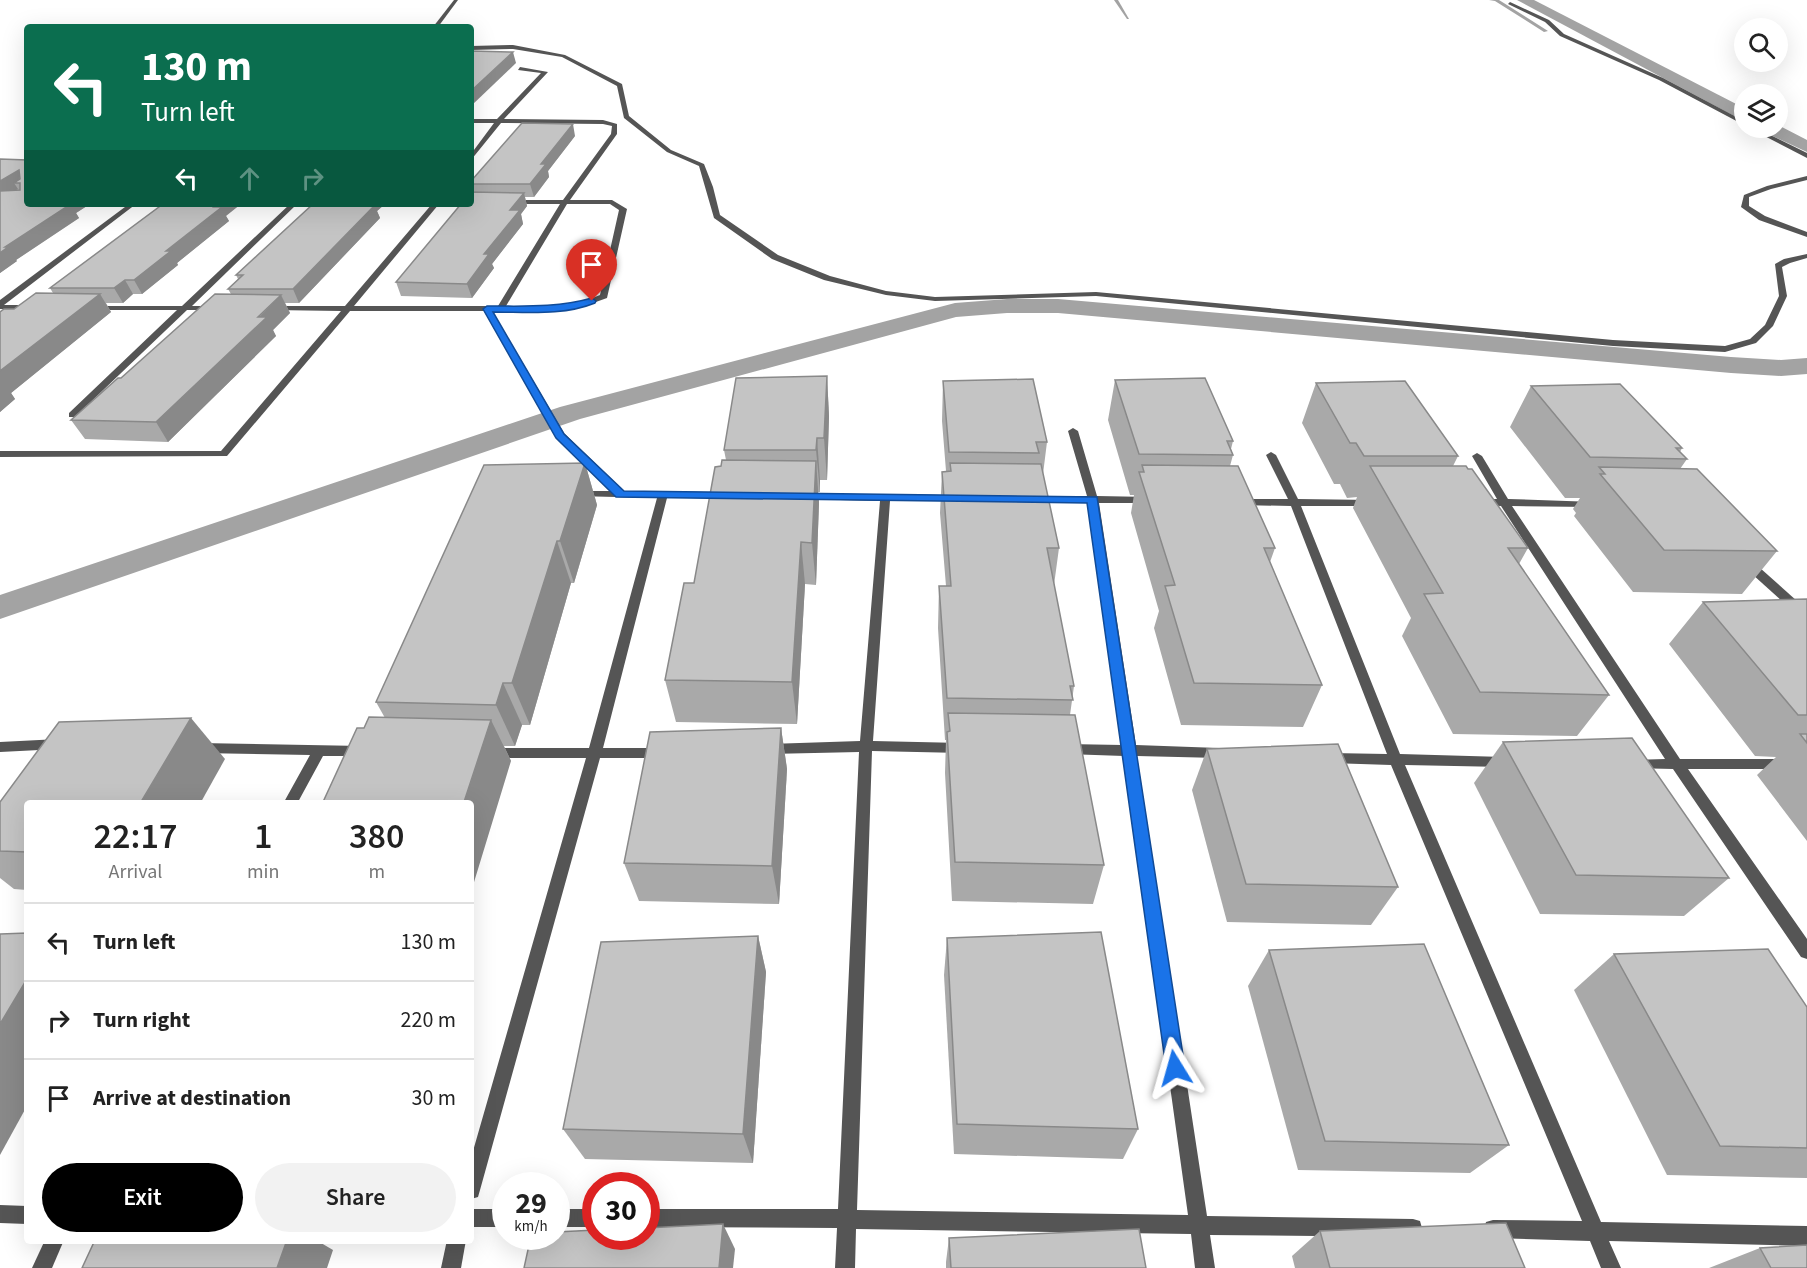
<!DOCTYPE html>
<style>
body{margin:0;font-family:"Source Sans 3",sans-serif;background:#f2f2f2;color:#222;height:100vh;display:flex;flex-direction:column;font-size:22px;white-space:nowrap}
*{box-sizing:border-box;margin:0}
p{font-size:20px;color:#767676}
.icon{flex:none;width:33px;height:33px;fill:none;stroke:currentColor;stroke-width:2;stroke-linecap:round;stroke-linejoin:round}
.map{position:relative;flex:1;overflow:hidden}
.drawer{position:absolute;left:24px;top:800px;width:450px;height:444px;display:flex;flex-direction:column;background:#fff;border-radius:6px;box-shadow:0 6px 24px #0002}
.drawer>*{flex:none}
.top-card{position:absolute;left:24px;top:24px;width:450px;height:183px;border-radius:6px;box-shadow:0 6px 24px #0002;background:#0b6e4f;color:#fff;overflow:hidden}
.buttons{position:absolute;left:1734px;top:18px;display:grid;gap:12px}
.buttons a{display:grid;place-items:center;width:54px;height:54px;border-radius:50%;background:#fff;box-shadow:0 6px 24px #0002;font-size:30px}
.speed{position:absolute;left:492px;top:1172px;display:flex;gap:12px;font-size:30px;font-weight:700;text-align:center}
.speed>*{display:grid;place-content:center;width:78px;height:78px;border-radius:50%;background:#fff;box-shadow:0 6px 24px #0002;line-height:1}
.speed small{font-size:15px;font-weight:400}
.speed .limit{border:9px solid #d22;background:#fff;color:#111}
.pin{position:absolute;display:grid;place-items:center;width:51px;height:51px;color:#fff;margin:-62px -26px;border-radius:50% 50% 50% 0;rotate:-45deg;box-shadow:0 0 6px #0007}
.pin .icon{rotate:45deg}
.me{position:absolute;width:66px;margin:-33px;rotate:352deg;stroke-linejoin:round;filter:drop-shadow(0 0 4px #0008)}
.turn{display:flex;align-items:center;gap:21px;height:126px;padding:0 18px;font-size:27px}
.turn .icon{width:78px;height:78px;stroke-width:2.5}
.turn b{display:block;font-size:42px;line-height:51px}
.lanes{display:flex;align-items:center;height:57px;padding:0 18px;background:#0003;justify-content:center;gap:30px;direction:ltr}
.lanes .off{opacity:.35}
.eta{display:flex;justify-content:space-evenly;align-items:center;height:102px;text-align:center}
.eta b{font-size:36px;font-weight:600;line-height:42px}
.primary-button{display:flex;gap:12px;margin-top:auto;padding:12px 18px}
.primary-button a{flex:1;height:69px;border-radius:36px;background:#000;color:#fff;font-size:24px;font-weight:600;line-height:69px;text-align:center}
.primary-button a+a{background:#f2f2f2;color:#222}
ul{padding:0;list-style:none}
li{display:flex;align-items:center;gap:18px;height:78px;padding:0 18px;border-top:2px solid #e0e0e0}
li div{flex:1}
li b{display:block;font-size:22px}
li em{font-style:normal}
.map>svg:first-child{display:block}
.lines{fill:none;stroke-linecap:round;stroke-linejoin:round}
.stream{fill:#a3a3a3;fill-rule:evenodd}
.canal{fill:#a3a3a3;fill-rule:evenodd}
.minor{fill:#555;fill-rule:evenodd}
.wall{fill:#a9a9a9}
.shaded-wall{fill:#898989}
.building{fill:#c4c4c4;stroke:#898989;stroke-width:1.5}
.route{fill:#1a73e8;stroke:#114b97;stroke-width:1.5}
</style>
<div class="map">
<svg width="1807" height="1268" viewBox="0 0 1807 1268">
<rect width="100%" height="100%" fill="#fff"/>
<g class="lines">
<g class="stream">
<polygon points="1114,0 1118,0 1129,19 1127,19"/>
<polygon points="1489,0 1499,0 1548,31 1544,32 1495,1"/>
</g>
<g class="canal">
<polygon points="1517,0 1534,0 1744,108 1744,119 1738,118"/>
<polygon points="1778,125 1807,140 1807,152 1764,132 1761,128 1778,128"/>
<polygon points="1007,299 1058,299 1731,357 1781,360 1807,358 1807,374 1781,376 1731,373 1058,313 1007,313 956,317 580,419 0,619 0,595 560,407 955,303"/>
</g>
<g class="minor">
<polygon points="454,0 458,0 438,27 433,27"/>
<polygon points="1510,2 1549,20 1564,34 1663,78 1744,121 1744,125 1659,80 1560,36 1545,22 1508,4"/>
<polygon points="513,45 565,55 622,84 629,116 671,150 704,164 713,187 720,215 778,255 830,276 886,291 935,297 1096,292 1613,340 1725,346 1750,339 1765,325 1779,296 1775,264 1784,259 1807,254 1807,258 1790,263 1782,267 1787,296 1773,326 1756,343 1725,352 1613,346 1096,296 935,301 886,295 824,280 772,259 714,218 699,166 667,152 624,118 617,86 562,57 513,49 471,50 471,46"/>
<path d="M520,67L548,72L504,119L603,120L617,124V134L570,200H612L627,209L607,298L579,308L552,311H492L564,433L624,491L724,492L729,495L724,498H667L603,748H662L667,749L669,753L667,757L662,758H600L480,1190L478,1197L471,1199V1158L586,758H493L488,757L486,753L488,749L493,748H589L657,498L575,496L574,494L579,491H612L557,437L484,311H350L227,456L0,457V451H221L341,311L272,310H269V306H345L432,204H439L354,306H498L560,204H511L508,202L511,200H563L611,134L612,126L603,124L501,123L471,160V154L494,123H471V119H497L541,73L518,70ZM567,204H610L619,210L600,295L577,304L552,307L506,306Z"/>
<polygon points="1749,128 1756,128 1807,153 1807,158"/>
<polygon points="1807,176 1807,180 1771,189 1749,197 1749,206 1765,216 1807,232 1807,237 1759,220 1741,207 1744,195 1767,186"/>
<polygon points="129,204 136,204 4,305 32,305 36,307 35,309 0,309 0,300"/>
<polygon points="290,204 297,204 192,306 218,306 218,310 187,310 75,417 69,417 69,413 177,310 92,310 92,306 182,306"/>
<polygon points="1073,428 1078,431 1097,496 1150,497 1155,500 1150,503 1099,503 1136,745 1219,748 1224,749 1226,753 1224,757 1219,758 1137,756 1207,1216 1413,1219 1420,1221 1422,1228 1420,1235 1413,1237 1210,1235 1215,1268 1195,1268 1191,1234 856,1229 855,1268 835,1268 837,1228 646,1227 646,1209 838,1209 859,752 769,754 764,753 762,749 764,745 769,744 860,741 880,501 800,499 799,497 800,495 804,494 955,495 960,498 955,501 890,501 873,741 962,743 967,744 969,748 967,752 962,753 872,751 857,1210 1188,1215 1124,756 1066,754 1061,753 1059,749 1061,745 1066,744 1122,745 1088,503 1032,502 1027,499 1032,496 1087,496 1068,431"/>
<polygon points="1271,452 1276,455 1298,499 1372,500 1377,503 1372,506 1301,506 1400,754 1504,757 1509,758 1511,762 1509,766 1504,767 1405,765 1601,1222 1807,1226 1807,1246 1609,1241 1621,1268 1601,1268 1590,1241 1493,1238 1486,1236 1484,1229 1486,1222 1493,1220 1582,1221 1391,765 1330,763 1325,762 1323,758 1325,754 1330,753 1387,754 1291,506 1239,505 1234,502 1239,499 1288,499 1266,455"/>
<polygon points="1477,453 1482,456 1508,499 1595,502 1596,504 1591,507 1512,506 1680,759 1807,759 1807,769 1688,769 1807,939 1807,959 1801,957 1673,769 1631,768 1629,764 1631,760 1665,759 1501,506 1479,505 1474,502 1479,499 1497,499 1472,456"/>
<polygon points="1746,558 1750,559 1807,610 1807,621 1803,620 1742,565 1740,562"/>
<polygon points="59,739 64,740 66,744 64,748 59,749 0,752 0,742"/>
<polygon points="199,743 362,746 367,747 369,751 367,755 362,756 323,756 298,802 284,802 310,755 199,753 194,752 192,748 194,744"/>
<polygon points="0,1205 27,1206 27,1224 0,1223"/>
<rect x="471" y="1209" width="35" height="18"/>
<rect x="556" y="1209" width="40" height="18"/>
<polygon points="45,1240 64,1240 52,1268 32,1268"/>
<polygon points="447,1240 466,1240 461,1268 441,1268"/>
</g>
</g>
<g class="wall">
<polygon points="575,136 548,171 549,177 534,197 525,197 527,206 521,214 523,224 492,264 494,268 472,298 401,296 396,282 471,204 471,181"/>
<polygon points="0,159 27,160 27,204 90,204 76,213 79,218 16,260 17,261 0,273"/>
<polygon points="313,204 385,204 377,211 380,218 299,303 285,303 290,313 273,330 276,336 168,442 85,439 71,420 121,378 231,294 228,289 238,279 236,275"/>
<polygon points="226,216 229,221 177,263 178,265 142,294 133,294 123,303 106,303 111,312 11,393 15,399 0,412 0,312 14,309 53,293 50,288"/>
<polygon points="827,376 829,416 827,480 820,480 820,492 818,492 819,503 816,585 805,584 797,724 676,722 665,680 694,583 721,466 726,460 724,450"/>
<polygon points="1115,380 1233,441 1231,449 1233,455 1230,466 1275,548 1270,562 1322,685 1303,727 1181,725 1154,628 1159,611 1131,513 1134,495 1130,495 1108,420"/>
<polygon points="943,381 1047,442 1043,474 1059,548 1054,585 1074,686 1070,715 1104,865 1093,904 952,901 945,773 946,740 945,740 938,628 939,586 946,586 940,513 942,472 946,471 942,421"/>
<polygon points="1316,383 1458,456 1453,466 1528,548 1519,564 1609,695 1577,736 1453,734 1402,636 1411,618 1353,508 1357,497 1347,498 1340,484 1334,484 1302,423"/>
<polygon points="1531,386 1682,448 1680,452 1687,459 1680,469 1777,551 1742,594 1633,592 1574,516 1576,513 1573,509 1580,498 1565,498 1510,427"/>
<polygon points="585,463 597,505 574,583 571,583 530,725 522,725 515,746 504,746 511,761 364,728 385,718 376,702"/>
<polygon points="1807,599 1807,841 1757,775 1776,757 1755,756 1669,644 1703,602"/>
<polygon points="781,728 787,769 779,904 639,901 624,863"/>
<polygon points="1503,742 1729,878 1684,916 1540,914 1474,783"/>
<polygon points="1207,749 1398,887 1371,925 1227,922 1192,790"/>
<polygon points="225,759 27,802 27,890 14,889 0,878 0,802"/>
<polygon points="758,936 766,972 753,1163 585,1159 563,1129"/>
<polygon points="947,938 1138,1129 1123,1159 954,1154 944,975"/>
<polygon points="1269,950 1509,1145 1470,1173 1298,1170 1248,986"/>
<polygon points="1614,954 1807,1007 1807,1178 1667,1175 1574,990"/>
<polygon points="1320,1231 1525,1268 1295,1268 1292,1256"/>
<polygon points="949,1238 1146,1268 946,1268 946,1262"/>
<polygon points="1760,1248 1807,1268 1709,1268"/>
</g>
<g class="shaded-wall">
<polygon points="513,52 516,63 471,106 471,91"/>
<polygon points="573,124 575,136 548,171 549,177 534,197 530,184 541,164"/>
<polygon points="19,170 20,183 14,183 18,189 0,199 0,181"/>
<polygon points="524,193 527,206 521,214 523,224 492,264 494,268 472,298 467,284 510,210"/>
<polygon points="62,204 90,204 76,213 79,218 16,260 17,261 0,273 0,253 5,247"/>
<polygon points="218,204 241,204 226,216 229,221 177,263 178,265 142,294 134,280"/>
<polygon points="366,204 385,204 377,211 380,218 299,303 293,289"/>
<polygon points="125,280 133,294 123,303 114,288"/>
<polygon points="100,294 111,312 11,393 15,399 0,412 0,371"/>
<polygon points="281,295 290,313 273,330 276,336 168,442 156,422"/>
<polygon points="827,376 829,416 827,480 824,438"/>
<polygon points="817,438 820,480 820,492 816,450"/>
<polygon points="816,461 819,503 816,585 812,543"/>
<polygon points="585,463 597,505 574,583 560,541"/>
<polygon points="557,541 571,583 530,725 512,683"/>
<polygon points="801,542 805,584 797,724 792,682"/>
<polygon points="503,683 522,725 515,746 496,705"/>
<polygon points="191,718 225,759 201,802 141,802"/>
<polygon points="491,720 511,761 471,892 471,802 464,802"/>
<polygon points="781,728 787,769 779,904 772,866"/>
<polygon points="758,936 766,972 753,1163 743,1134"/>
<polygon points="27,979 27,1106 0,1155 0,1024"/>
<polygon points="723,1224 735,1249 733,1268 719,1268"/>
<polygon points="287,1240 316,1240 333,1250 327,1268 277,1268"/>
</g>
<g class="building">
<polygon points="471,51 513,52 471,91"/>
<polygon points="522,123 573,124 541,164 546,164 530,184 471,184 471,181"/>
<polygon points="0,159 27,160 27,204 71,204 5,247 8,247 0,253 0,191 20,190 20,183 14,183 20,179 19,170 0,181"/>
<polygon points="471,192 524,193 510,210 520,210 484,254 489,254 467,284 396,282 461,204 471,204"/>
<polygon points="163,204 218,204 214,207 222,207 166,251 171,251 134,280 125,280 114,288 50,288"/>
<polygon points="313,204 375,205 293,289 228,289 243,275 236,275"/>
<polygon points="36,293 100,294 0,371 0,312 4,309 14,309"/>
<polygon points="215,294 281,295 258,317 267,317 156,422 71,420 118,378 121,378"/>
<polygon points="827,376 824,438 817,438 816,450 724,450 736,378"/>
<polygon points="1205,378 1233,441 1227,441 1233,455 1139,454 1115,380"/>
<polygon points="1033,379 1047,442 1036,442 1039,453 949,452 943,381"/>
<polygon points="1405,381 1458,456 1364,456 1356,443 1350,443 1316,383"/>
<polygon points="1620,384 1682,448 1676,448 1687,459 1590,457 1531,386"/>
<polygon points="722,460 816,461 812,543 801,542 792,682 665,680 684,583 694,583 715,467 721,466"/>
<polygon points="585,463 560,541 557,541 512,683 503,683 496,705 376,702 484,465"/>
<polygon points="950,463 1041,464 1059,548 1047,548 1074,686 1070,686 1073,700 947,698 939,586 951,586 942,472 951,471"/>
<polygon points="1142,465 1238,466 1275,548 1264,548 1322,685 1194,683 1165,586 1175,585 1139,472 1144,472"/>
<polygon points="1370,466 1466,466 1468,469 1472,469 1528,548 1508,548 1609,695 1480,692 1424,594 1443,593"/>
<polygon points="1599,467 1697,469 1777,551 1664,550 1600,474 1605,474"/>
<polygon points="1807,599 1807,715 1798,715 1703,602"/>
<polygon points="948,713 1075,715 1104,865 955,862 947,732 950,731"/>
<polygon points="369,717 491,720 464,802 323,802 357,728 364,728"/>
<polygon points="191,718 141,802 27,802 27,852 0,851 0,802 59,722"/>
<polygon points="781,728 772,866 624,863 650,732"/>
<polygon points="1800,734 1807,734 1807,743"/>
<polygon points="1632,738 1729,878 1576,875 1503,742"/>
<polygon points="1338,744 1398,887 1246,884 1207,749"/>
<polygon points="1101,932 1138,1129 957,1124 947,938"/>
<polygon points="27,933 27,979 0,1024 0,934"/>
<polygon points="758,936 743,1134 563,1129 601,942"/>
<polygon points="1424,944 1509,1145 1325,1141 1269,950"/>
<polygon points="1768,949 1807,1007 1807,1148 1720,1146 1614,954"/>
<polygon points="1506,1223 1525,1268 1330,1268 1320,1231"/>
<polygon points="723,1224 719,1268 524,1268 531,1236 556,1236 556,1232 596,1230 596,1236 646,1236 646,1228"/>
<polygon points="1139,1229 1146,1268 951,1268 949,1238"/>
<polygon points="95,1240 287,1240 277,1268 82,1268"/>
<polygon points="1807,1245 1807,1268 1771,1268 1760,1248"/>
</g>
<path class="route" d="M592,298L596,301L595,303C563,316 527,312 493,312L564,434L624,491L1097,497L1185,1068L1182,1074L1175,1077L1169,1074L1166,1068L1087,503L616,497L556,438L483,309L487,306C523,306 557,308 592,298Z"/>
</svg>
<div class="buttons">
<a><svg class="icon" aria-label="search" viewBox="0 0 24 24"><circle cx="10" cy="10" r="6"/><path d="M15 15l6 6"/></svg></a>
<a><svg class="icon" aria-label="layers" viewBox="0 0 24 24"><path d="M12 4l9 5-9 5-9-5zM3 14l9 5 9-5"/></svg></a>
</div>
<div class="speed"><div>29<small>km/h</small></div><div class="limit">30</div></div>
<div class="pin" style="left:592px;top:301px;background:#d93025"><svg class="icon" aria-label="arrive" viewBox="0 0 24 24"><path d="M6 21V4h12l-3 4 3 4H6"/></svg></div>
<svg class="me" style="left:1175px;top:1068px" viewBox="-20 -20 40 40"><path d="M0-17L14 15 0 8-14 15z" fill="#1a73e8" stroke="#fff" stroke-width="4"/></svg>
<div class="top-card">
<div class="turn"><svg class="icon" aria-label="left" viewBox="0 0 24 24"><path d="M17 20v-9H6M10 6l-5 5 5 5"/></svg><div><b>130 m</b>Turn left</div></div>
<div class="lanes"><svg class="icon" aria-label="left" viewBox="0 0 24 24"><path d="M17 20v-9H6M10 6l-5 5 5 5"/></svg><svg class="icon off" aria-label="ahead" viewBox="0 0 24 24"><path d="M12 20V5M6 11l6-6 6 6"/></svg><svg class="icon off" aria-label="right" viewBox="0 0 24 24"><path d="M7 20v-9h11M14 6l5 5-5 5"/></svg></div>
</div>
<section class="drawer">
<div class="eta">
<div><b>22:17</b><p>Arrival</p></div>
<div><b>1</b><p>min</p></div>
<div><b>380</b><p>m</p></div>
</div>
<ul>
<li><svg class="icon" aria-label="left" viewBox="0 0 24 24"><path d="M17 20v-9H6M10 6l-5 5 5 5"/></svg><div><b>Turn left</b></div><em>130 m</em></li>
<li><svg class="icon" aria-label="right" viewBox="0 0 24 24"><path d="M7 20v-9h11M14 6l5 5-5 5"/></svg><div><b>Turn right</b></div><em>220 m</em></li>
<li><svg class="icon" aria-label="arrive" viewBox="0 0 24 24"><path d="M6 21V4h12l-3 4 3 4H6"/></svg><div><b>Arrive at destination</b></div><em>30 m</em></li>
</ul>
<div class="primary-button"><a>Exit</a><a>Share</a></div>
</section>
</div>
